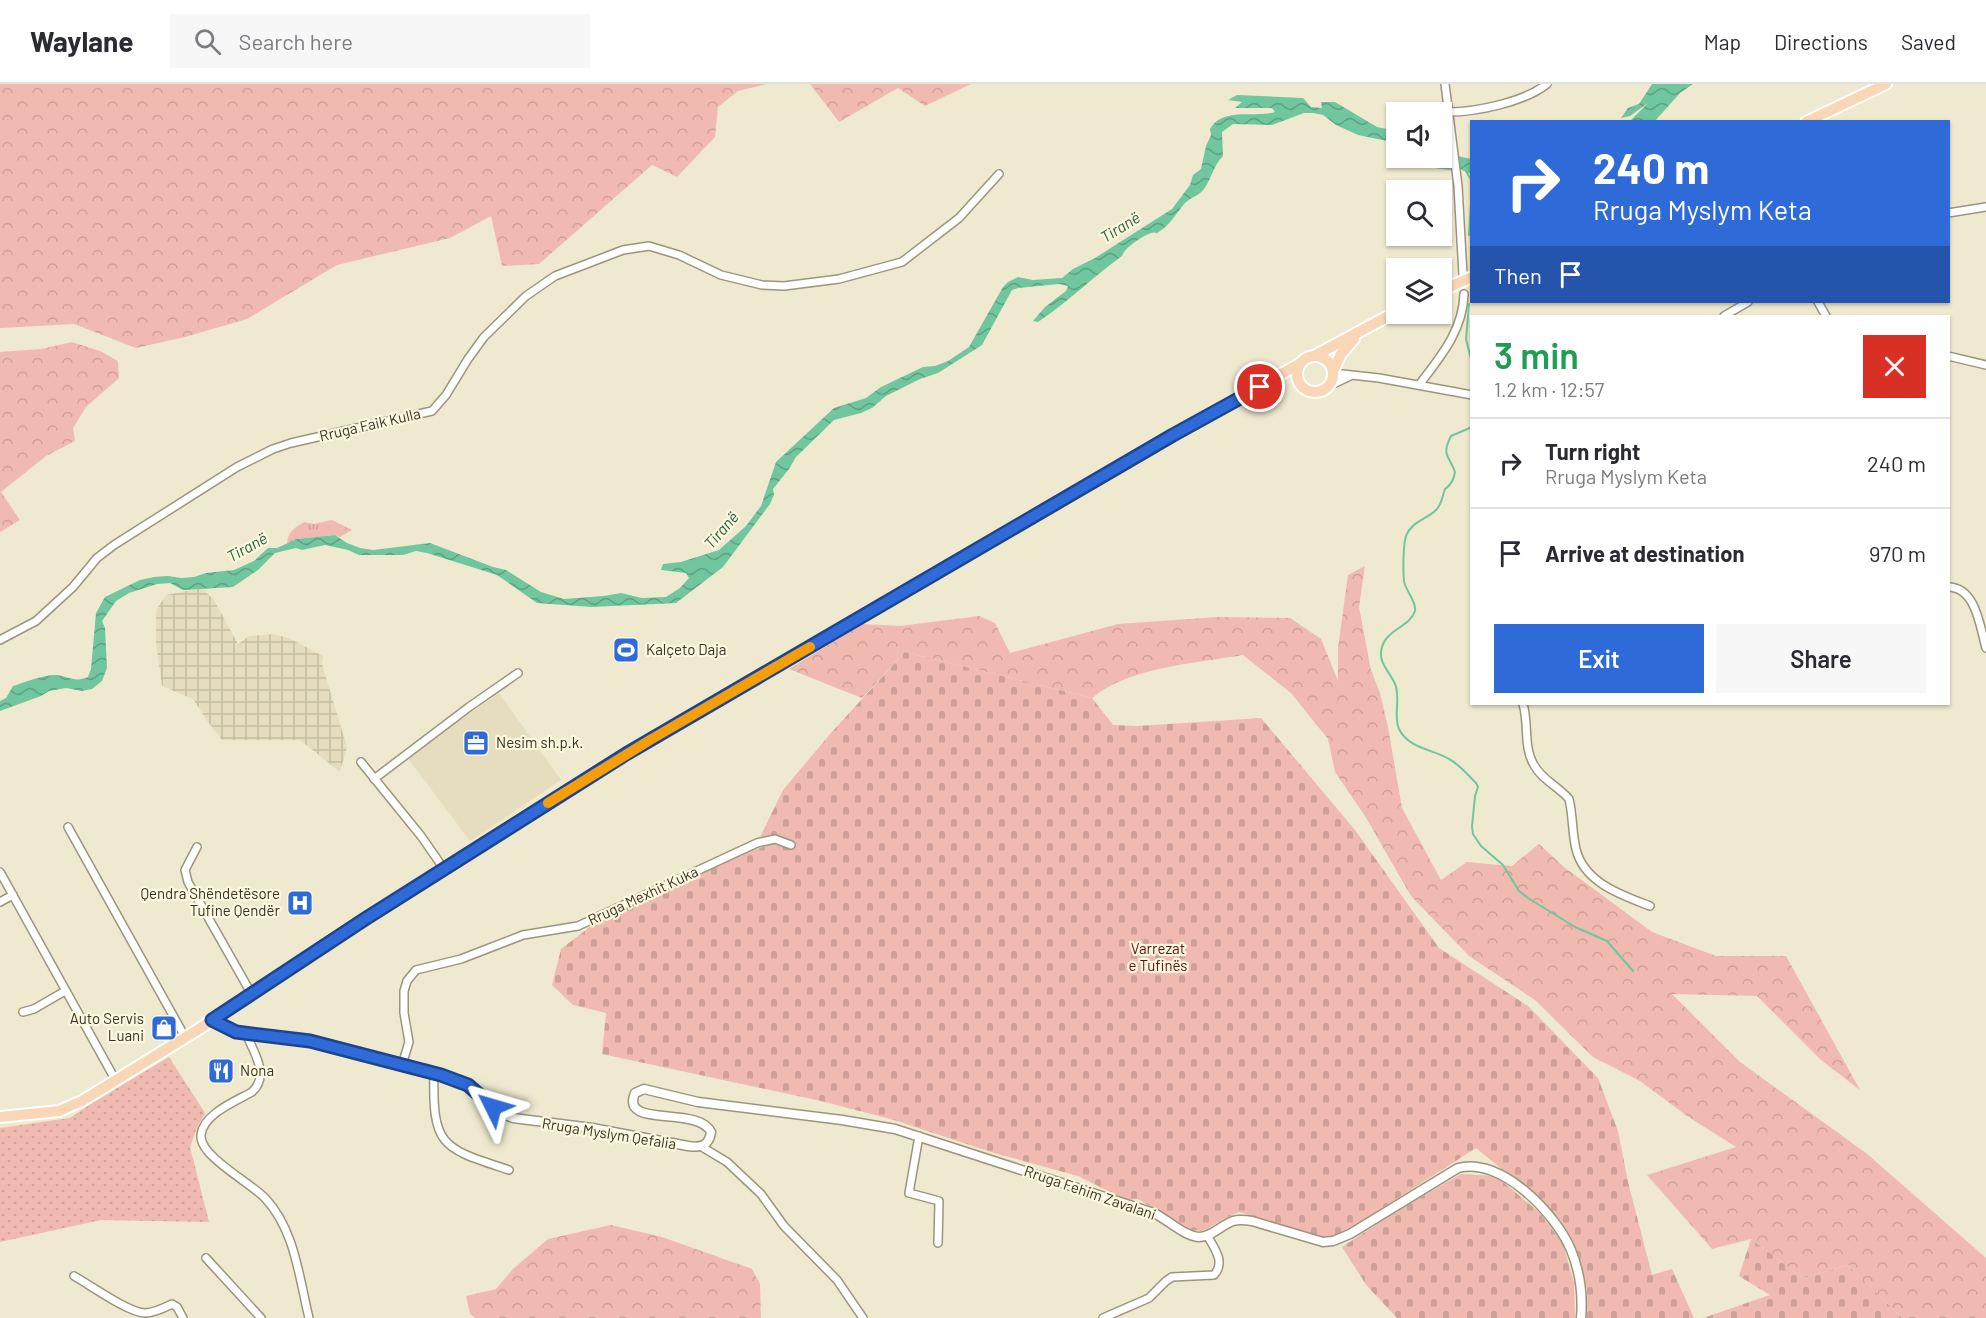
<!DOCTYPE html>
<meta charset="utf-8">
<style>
body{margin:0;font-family:Barlow,sans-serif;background:#f7f7f7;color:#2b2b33;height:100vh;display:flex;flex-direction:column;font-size:22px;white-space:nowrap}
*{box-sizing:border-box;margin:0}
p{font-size:20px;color:#7c7c81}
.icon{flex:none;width:33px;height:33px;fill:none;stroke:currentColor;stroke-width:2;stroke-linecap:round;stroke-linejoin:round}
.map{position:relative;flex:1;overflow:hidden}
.sheet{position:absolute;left:1470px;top:231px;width:480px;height:390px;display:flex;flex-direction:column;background:#fff;border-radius:0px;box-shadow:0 2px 4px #0004}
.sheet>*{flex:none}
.guide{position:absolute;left:1470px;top:36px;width:480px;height:183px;border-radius:0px;box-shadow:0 2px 4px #0004;background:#2e6ad8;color:#fff;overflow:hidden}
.fabs{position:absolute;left:1386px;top:18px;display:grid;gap:12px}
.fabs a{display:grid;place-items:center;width:66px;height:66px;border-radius:0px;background:#fff;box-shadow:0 2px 4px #0004;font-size:30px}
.pin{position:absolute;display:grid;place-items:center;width:51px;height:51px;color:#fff;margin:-26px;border:3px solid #fff;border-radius:50%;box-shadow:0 2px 6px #0007}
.me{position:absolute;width:66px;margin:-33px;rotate:310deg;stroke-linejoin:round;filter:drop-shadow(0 0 4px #0008)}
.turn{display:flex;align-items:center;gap:21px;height:126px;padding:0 24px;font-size:27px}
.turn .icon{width:78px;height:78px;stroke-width:2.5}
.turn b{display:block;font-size:42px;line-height:51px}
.then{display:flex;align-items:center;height:57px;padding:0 24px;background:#0003;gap:12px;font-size:22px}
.round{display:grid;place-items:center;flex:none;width:63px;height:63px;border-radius:0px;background:#f7f7f7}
.overview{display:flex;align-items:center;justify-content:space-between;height:102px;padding:0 24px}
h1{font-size:36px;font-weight:600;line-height:45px;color:#1e9e55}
.cta{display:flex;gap:12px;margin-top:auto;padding:12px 24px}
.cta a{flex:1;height:69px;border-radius:0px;background:#2e6ad8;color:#fff;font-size:24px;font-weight:600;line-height:69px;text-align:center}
.cta a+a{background:#f7f7f7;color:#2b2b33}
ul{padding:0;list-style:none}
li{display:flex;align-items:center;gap:18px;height:90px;padding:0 24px;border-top:2px solid #e1e1e2}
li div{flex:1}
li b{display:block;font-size:22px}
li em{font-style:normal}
header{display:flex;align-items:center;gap:36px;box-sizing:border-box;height:84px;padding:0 30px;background:#fff;border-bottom:2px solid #e1e1e2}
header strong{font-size:28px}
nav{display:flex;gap:33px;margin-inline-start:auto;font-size:21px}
.search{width:420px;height:54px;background:#f7f7f7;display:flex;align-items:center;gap:15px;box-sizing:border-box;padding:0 21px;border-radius:0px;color:#7c7c81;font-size:22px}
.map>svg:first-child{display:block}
.built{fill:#e5ddbd}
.industrial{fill:url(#industrial-grid)}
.grass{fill:url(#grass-tufts)}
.forest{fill:url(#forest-crowns)}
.cemetery{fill:url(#cemetery-stones)}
.park{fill:url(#park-dots)}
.water{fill:url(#water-waves)}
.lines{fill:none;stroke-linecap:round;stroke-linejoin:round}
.stream{stroke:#70c69e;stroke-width:2}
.minor-casing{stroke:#9b957e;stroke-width:10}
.tertiary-casing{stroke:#9b957e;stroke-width:11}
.primary-casing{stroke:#fff;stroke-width:14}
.minor{stroke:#fff;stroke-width:7}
.tertiary{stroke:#fff;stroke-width:8}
.primary{stroke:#f9d6b6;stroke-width:10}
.primary-bridge-casing{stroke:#fff;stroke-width:14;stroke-linecap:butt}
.primary-bridge{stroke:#f9d6b6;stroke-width:10}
.route-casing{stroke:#1e458c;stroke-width:15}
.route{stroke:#2e6ad8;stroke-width:10}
.slow{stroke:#f59e0b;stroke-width:10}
.labels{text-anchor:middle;stroke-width:4.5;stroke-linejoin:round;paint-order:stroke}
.street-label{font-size:15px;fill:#353329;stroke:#fdf7dd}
.poi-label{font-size:15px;fill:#353329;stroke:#fdf7dd;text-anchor:start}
.park-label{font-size:15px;fill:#5d140c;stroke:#fdf7dd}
.water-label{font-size:16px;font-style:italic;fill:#216247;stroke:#fdf7dd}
</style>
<header>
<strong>Waylane</strong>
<div class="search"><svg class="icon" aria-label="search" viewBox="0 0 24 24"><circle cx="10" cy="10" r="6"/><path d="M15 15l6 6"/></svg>Search here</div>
<nav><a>Map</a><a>Directions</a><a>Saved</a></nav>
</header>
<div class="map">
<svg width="1986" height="1234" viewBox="0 0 1986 1234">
<defs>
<pattern id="industrial-grid" width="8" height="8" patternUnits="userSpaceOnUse" patternTransform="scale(1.5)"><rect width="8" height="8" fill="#e5ddbd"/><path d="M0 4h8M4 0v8" fill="none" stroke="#c5bea2"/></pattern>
<pattern id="grass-tufts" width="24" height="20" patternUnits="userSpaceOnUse" patternTransform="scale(1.5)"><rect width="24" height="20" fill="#f0bab0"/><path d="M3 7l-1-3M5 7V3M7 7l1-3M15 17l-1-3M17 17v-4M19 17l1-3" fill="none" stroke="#cea097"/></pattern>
<pattern id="forest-crowns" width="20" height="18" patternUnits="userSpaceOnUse" patternTransform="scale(1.5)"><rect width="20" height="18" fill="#f0bab0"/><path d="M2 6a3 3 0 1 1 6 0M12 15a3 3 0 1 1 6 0" fill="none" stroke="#cea097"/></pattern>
<pattern id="cemetery-stones" width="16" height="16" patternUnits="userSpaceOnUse" patternTransform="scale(1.5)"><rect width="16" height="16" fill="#f0bab0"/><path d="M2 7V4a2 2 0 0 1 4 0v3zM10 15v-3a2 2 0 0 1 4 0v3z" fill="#cea097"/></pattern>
<pattern id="park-dots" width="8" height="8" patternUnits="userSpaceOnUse" patternTransform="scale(1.5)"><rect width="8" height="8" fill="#f0bab0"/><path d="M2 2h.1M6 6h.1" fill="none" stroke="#cea097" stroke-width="1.8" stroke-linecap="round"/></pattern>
<pattern id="water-waves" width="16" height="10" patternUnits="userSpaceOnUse" patternTransform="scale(1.5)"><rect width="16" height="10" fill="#70c69e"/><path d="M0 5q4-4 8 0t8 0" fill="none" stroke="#5da181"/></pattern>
</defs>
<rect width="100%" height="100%" fill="#efe9d0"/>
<polygon class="built" points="499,609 561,696 470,757 407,673"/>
<polygon class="industrial" points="202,504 214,516 238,560 249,552 273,550 289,554 323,572 322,580 347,663 340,688 300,656 222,656 208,638 193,615 162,602 156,559 156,526 166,511"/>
<path class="grass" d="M332,436L352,446L340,453L335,451L298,455L287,460C287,449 295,443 304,438L314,440Z"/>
<g class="forest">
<polygon points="0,0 767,0 738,7 718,23 715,53 677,93 652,81 539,180 502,182 491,132 450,154 337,181 247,235 185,253 136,264 74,240 0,244"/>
<polygon points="810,0 971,0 925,22 898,4 839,38"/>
<polygon points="72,258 100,267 118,277 119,294 86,323 73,344 75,357 46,372 1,408 20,436 0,448 0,268 41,265"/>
<path d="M1365,482L1359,523L1371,586L1380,609L1388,643L1402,724L1441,796L1467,778L1512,782L1539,760L1564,783L1652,848L1716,872H1786L1860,1006L1821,976L1757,912L1672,910L1740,978L1866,1069L1986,1174V1234H1902L1848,1181L1803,1194L1751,1155L1712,1165L1647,1091L1736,1063L1687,1032L1640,997L1593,973L1535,916L1469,872L1411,812L1365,732L1335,688L1328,655L1291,609L1243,571C1194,580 1131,582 1092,614L905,568L862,614L789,585L863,540L900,542L979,532L995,539L1010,569L1118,540L1217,533L1290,534L1321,555L1338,597V564L1348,491Z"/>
<polygon points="611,1141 662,1153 752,1185 760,1200 761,1234 476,1234 470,1230 466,1212 496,1205 513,1185 548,1155"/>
</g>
<g class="cemetery">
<path d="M905,568L1092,614L1113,641L1137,642L1261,634L1355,746L1439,864L1528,922L1598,994L1618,1047L1628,1098L1652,1191L1672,1185L1694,1234H1585L1587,1205L1572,1158L1550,1125L1476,1064L1340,1151L1321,1154L1239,1128L1223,1135L1207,1145L1201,1147L1190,1146L1138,1115L1126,1116L1078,1092L994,1069L894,1036L821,1017L602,970L606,929L573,921L552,901L561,865L595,839L750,767L773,760L789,764L792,758C781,753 773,750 760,753L783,706L831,649Z"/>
<polygon points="1461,1090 1496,1092 1540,1129 1563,1160 1574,1199 1575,1234 1397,1234 1367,1202 1342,1163 1400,1125"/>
<polygon points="1751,1155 1803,1194 1848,1181 1902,1234 1703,1234 1770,1211 1739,1192"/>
</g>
<polygon class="park" points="169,973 205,1029 196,1046 190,1063 209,1138 101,1136 0,1158 0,1044 70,1034 92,1019"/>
<g class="water">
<polygon points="1652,0 1693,0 1680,9 1655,37 1630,37 1648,19 1630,32 1621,34 1628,24 1639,20"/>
<path d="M1237,11L1303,14L1311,23L1322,24L1321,18H1335L1377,43L1392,46L1396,53V63L1387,57L1358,51L1336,41L1323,31L1313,29H1304L1272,41L1233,40L1222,48L1223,72C1213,82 1212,94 1204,105C1199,112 1191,113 1185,119C1177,128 1171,140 1160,147C1154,152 1159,147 1151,149C1143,152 1125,163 1122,172C1093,193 1068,218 1038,238L1033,237L1045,223L1066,207L1068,202L1059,200L1018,204L1012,206L982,261L938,289L920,295L886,312L872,324L861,329L834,336L796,373L789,385L773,405L774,411L770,420L723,483L676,519L592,523L537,519L497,491L427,469L416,467L403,471H359L348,466L325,461L302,466L296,464L275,469L258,486L233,503L183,506L170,499L157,500L129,509L116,517L102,537L105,544L107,584L102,597L92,605L82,607L66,604L49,607L41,612L0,627V617L6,614L13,602C26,598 42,591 56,591C68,592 75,599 88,593L91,585L96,529L105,513L140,496L154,493L168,492L181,494L194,493L206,489L234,486L254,477L268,464H277L297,455L335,451L347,459L360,464L373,466L430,459L493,483L506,486L541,508L564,515L604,512L621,509L642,514L666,513L680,504L689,494L686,489L661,486L663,480L681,478L719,466L746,442L761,422L776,378L834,324L866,314L881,303L923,283L935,282L948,277L969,263L1003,203L1008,198L1018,193L1033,196L1062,194L1073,185L1095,174L1172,125L1190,101L1193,91L1201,85L1206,62L1211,51L1210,45C1222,23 1255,34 1275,28L1272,24H1235L1242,18L1228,16Z"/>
<polygon points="1442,68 1448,69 1451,86 1427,83 1410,74 1442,74"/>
<polygon points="1458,72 1471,75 1471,90 1460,85"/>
</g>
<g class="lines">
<g class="stream">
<polyline points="1464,84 1472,97"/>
<polyline points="1469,151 1472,103"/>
<polyline points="1469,220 1466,255 1472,279"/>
<path d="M1472,343L1451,352C1441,372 1449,371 1455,388C1454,395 1451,401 1445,405C1442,413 1442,420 1436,426C1426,436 1412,437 1406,452C1403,461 1403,487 1404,497C1405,506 1417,518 1415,527C1410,543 1387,545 1382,563C1377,578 1390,588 1395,600C1401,614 1393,632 1399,645C1409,665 1433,665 1449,675C1460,681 1468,691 1476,699L1478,703L1475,712L1472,742L1473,750L1481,762L1503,781L1519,807L1528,814L1575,843L1607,857L1633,887"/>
</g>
<defs>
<g id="minor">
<polyline points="1445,0 1458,102 1463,191"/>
<path d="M1448,28C1477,28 1524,18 1547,0"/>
<polyline points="1948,129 1986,123"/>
<polyline points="1818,218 1826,232"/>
<polyline points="1724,232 1748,218"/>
<polyline points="1948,272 1986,281"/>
<polyline points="1333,289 1379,294 1472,311"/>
<path d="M1419,301C1440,273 1463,247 1464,210"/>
<polyline points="1329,302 1350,292"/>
<path d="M1948,503C1976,503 1980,543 1986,564"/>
<polyline points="0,556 36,537 73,503 97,474 114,461 237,383 273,365 291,359 432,327 446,311 468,275 484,253 526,212 555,192 623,166 649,162 679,171 721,191 762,201 784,202 839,195 902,178 959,134 999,90"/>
<path d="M1523,620C1529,639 1523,663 1534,681C1542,696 1558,702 1569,715C1573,731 1572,749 1576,765C1584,799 1622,811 1650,822"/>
<polyline points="361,678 421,752 444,785"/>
<polyline points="374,695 469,623 518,589"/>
<polyline points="68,743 185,953"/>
<polyline points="197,763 185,786 188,798 251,909"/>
<polyline points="0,788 116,997"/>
<polyline points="0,818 13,811"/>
<polyline points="23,928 34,925 65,907"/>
<path d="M246,950C254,968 270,992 252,1008C236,1017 203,1030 201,1051C199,1072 251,1099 265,1114C295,1146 299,1193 309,1234"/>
<polyline points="402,981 409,958 404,929 404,907 407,897 416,886 461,875 523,851 578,842 757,759 775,755 791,761"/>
<path d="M434,989C432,1064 443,1064 509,1086"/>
<polyline points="919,1052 909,1109 939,1117 938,1159"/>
<polyline points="702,1063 727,1078 761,1110 784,1142 837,1196 863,1234"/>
<polyline points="206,1174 261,1234"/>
<path d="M74,1192C90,1201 129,1229 145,1229C154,1229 164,1224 172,1220L177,1223L183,1234"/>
<path d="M1103,1234L1149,1214L1166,1197L1172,1193L1214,1191C1226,1178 1214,1164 1207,1151"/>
</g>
<path id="tertiary" d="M212,936L236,948L310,957L457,996L468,1001L503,1030L513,1034L592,1044L688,1062C701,1064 709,1062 711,1048C697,1021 620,1045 635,1009L644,1005L698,1018L842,1036L895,1045L1154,1129C1168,1136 1184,1152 1199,1153C1212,1153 1221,1141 1233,1137C1239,1135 1246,1136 1252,1137L1323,1158L1333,1157L1350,1150L1458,1084C1501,1072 1556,1130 1571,1166C1580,1188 1583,1211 1581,1234"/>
<g id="primary">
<polyline points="1806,38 1886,0"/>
<polyline points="1442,207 1456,200"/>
<polyline points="1316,271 1396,228"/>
<circle cx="1315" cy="290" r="18"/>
<polyline points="1333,287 1341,270 1354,255"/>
<polyline points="0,1033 59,1027 82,1017 199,945 365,835 625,671 1173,351 1299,280"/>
</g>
</defs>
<use href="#minor" class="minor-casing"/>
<use href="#tertiary" class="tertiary-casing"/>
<use href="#primary" class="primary-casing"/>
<use href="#minor" class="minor"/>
<use href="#tertiary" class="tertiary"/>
<use href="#primary" class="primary"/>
<defs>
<polyline id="primary-bridge" points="1456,200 1472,193"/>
</defs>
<use href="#primary-bridge" class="primary-bridge-casing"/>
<use href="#primary-bridge" class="primary-bridge"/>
</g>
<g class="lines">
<defs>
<polyline id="route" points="493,1023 468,1001 441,991 310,957 236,948 212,936 365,835 626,670 1173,351 1260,303"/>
</defs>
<use href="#route" class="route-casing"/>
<use href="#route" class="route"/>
<polyline class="slow" points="548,719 650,656 810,563"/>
</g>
<defs>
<symbol id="stadium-square" viewBox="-11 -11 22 22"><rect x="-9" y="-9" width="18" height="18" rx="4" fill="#2e6ad8" stroke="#fdf7dd"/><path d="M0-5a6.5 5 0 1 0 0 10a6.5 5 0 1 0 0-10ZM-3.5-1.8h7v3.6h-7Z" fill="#fff"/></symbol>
<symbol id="office-square" viewBox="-11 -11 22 22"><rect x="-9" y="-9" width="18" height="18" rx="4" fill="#2e6ad8" stroke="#fdf7dd"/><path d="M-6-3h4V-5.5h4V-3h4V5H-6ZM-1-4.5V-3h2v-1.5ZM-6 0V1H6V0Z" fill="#fff"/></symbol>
<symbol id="hospital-square" viewBox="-11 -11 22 22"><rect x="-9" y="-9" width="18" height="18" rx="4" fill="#2e6ad8" stroke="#fdf7dd"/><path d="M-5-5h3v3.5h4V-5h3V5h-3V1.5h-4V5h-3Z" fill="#fff"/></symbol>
<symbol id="shop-square" viewBox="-11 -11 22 22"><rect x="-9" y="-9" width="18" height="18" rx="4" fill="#2e6ad8" stroke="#fdf7dd"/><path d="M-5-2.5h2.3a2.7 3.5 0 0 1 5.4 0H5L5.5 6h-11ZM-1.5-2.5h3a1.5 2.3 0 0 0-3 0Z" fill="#fff"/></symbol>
<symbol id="restaurant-square" viewBox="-11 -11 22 22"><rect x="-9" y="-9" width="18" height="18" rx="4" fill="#2e6ad8" stroke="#fdf7dd"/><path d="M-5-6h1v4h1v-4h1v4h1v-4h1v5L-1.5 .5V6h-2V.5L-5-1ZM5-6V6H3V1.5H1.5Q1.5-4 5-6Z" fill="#fff"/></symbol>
</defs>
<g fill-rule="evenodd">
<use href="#stadium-square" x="611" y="551" width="30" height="30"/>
<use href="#office-square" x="461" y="644" width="30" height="30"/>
<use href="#hospital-square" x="285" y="804" width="30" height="30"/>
<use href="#shop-square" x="149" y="929" width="30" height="30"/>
<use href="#restaurant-square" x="206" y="972" width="30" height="30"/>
</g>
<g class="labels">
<g class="street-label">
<text transform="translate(370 341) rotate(-13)" y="5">Rruga Faik Kulla</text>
<text transform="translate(643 812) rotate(-25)" y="5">Rruga Mexhit Kuka</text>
<text transform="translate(609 1050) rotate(9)" y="5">Rruga Myslym Qefalia</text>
<text transform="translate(1090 1109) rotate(19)" y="5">Rruga Fehim Zavalani</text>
</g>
<g class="poi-label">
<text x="646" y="571">Kalçeto Daja</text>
<text x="496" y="664">Nesim sh.p.k.</text>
<text x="280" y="815" text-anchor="end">Qendra Shëndetësore<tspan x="280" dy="17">Tufine Qendër</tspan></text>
<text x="144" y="940" text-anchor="end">Auto Servis<tspan x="144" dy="17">Luani</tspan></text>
<text x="240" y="992">Nona</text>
</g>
<g class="park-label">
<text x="1158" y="870">Varrezat<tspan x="1158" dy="17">e Tufinës</tspan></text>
</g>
<g class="water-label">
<text transform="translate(1120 143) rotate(-32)" y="6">Tiranë</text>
<text transform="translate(721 446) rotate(-49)" y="6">Tiranë</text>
<text transform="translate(247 463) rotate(-29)" y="6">Tiranë</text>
</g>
</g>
</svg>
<div class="fabs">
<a><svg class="icon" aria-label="sound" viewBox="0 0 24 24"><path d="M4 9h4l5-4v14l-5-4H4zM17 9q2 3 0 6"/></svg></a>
<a><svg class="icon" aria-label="search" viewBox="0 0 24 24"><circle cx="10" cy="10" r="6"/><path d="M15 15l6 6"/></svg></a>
<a><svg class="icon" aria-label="layers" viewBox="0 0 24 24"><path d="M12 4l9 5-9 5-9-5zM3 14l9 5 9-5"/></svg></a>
</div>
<div class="pin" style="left:1260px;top:303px;background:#d93025"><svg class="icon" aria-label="arrive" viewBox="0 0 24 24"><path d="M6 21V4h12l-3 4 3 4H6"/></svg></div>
<svg class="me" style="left:493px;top:1023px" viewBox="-20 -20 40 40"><path d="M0-17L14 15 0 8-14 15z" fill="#2e6ad8" stroke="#fff" stroke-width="4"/></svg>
<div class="guide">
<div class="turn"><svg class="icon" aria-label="right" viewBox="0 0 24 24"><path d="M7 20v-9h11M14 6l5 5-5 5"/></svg><div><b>240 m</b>Rruga Myslym Keta</div></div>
<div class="then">Then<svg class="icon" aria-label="arrive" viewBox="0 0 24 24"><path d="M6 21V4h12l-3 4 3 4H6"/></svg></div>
</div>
<section class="sheet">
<div class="overview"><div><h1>3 min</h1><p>1.2 km · 12:57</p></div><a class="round" style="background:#d93025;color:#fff"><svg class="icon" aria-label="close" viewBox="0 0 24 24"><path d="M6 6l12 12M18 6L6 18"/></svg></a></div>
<ul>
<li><svg class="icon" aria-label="right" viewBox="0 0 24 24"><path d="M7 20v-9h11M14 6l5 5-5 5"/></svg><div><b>Turn right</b><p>Rruga Myslym Keta</p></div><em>240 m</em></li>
<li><svg class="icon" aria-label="arrive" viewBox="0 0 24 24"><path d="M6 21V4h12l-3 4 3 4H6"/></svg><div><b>Arrive at destination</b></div><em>970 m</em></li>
</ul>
<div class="cta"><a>Exit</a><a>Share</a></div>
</section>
</div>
